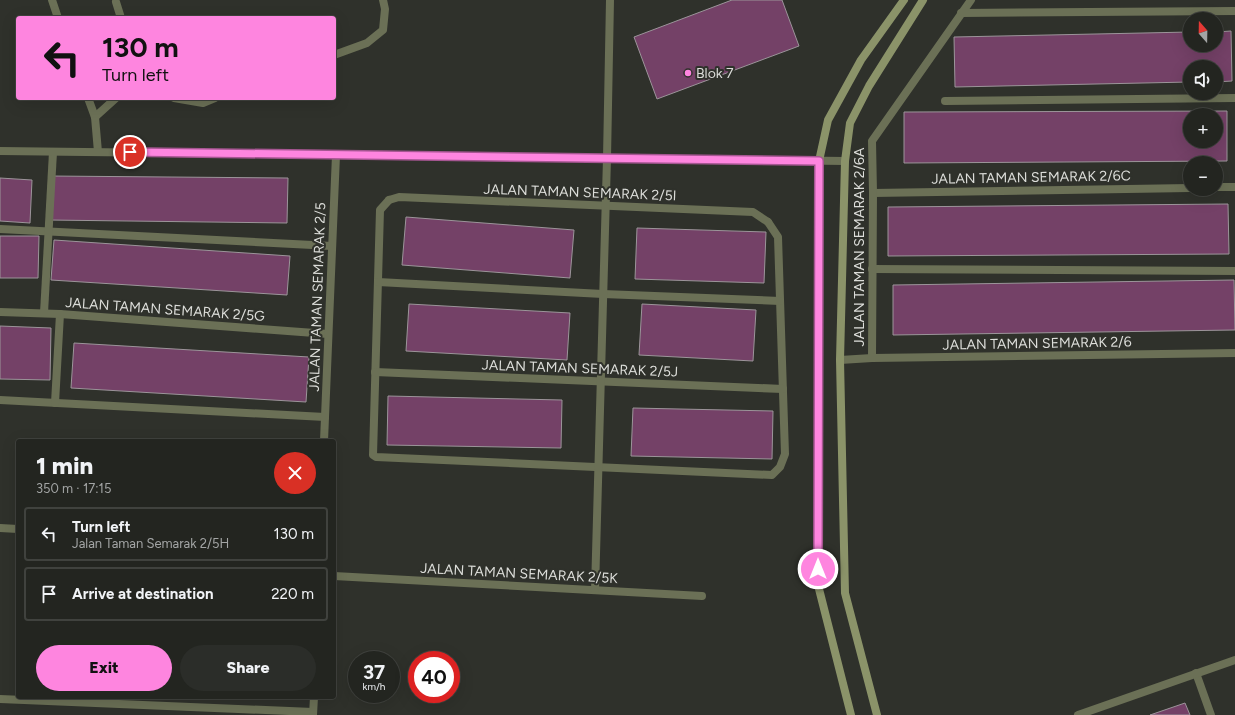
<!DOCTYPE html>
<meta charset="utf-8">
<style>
body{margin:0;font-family:Figtree,sans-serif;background:#2b2d29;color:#f1f3f6;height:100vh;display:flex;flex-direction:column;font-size:15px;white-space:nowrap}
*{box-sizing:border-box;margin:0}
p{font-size:13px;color:#a3a5a5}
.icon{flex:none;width:22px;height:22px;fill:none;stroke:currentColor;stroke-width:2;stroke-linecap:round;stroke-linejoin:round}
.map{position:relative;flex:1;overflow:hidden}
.drawer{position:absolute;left:16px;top:439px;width:320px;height:260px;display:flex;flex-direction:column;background:#232520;border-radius:4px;box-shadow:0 4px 16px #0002,0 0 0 1px #40423e}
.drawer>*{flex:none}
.hud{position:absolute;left:16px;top:16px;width:320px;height:84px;border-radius:4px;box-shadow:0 4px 16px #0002,0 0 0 1px #40423e;background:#fe85df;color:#111;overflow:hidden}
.needle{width:26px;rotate:340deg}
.fabs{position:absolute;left:1183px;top:12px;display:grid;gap:8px}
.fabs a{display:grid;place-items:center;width:40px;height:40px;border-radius:50%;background:#232520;box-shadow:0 4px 16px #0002,0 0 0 1px #40423e;font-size:20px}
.speed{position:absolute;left:348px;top:651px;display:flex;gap:8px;font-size:20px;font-weight:700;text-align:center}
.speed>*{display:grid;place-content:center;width:52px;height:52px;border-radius:50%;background:#232520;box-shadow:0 4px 16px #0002,0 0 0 1px #40423e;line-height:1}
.speed small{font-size:10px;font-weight:400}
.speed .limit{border:6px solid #d22;background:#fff;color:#111}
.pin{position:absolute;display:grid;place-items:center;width:34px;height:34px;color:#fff;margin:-17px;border:2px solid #fff;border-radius:50%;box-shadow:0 1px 4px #0007}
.me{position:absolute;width:44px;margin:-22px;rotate:0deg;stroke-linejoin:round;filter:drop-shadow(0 0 3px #0008)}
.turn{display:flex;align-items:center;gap:14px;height:84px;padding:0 20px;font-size:18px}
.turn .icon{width:52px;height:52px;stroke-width:2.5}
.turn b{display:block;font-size:28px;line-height:34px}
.round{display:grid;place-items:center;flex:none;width:42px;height:42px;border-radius:21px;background:#2b2d29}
.headline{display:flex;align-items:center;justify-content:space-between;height:68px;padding:0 20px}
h1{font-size:24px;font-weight:800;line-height:30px}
.button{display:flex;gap:8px;margin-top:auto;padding:8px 20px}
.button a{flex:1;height:46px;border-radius:24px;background:#fe85df;color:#111;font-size:16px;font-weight:800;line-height:46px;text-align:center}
.button a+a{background:#2b2d29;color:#f1f3f6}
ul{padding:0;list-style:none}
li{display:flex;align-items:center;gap:12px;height:54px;margin:0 8px 6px;padding:0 12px;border:2px solid #40423e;border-radius:4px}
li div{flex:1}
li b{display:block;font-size:15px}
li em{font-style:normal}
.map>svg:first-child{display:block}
.building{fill:#744167;stroke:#9c959a;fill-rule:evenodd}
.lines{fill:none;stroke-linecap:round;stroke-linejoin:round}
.lane{stroke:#6b7056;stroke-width:8}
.street{stroke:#6b7056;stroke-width:8}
.secondary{stroke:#8b9369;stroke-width:8}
.route-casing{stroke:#a55691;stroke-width:10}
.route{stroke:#fe85df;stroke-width:7}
.poi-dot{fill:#fe85df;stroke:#2f312b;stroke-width:1.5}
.labels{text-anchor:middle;stroke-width:4;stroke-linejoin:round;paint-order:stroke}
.poi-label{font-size:14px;fill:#dcddd9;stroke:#2f312b;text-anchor:start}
.street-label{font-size:14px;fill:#dcddd9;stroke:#2f312b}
</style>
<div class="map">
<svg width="1235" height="715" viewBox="0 0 1235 715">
<rect width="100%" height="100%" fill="#2f312b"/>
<g class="building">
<polygon points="732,0 782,0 799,46 657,99 634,37"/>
<polygon points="1231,31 1232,81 1216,82 1216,67 1190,67 1190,82 955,87 954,37 1190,32 1190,45 1216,45 1216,32"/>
<path d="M1227,111V161L904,163V112ZM1190,115H1216V141H1190Z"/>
<polygon points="49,176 288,178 287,223 48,220"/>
<polygon points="0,178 32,180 30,223 0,221"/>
<polygon points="1228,204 1229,254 888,256 888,207"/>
<polygon points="406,217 574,230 570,278 402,265"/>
<polygon points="637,228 766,232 764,283 635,279"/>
<polygon points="0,236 39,236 38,278 0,278"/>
<polygon points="54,240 290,256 287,295 51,280"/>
<polygon points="1234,280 1235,330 893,335 893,285"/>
<polygon points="409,304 570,313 567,360 406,351"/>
<polygon points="642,304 756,310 753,361 639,355"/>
<polygon points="0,326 51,328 50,380 0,379"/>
<polygon points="74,343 309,357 306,402 71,388"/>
<polygon points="388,396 562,400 561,448 387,445"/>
<polygon points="633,408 773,411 772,459 631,456"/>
<polygon points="1185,703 1190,715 1150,715"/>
</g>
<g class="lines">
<g class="lane">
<polyline points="52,0 58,18"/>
<polyline points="116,2 121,18"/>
<polyline points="334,55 367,43 383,30 385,9 383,0"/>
<polyline points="88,98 95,117 98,152"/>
<polyline points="174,98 203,103 215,98"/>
<polyline points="945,101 1235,98"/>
<polyline points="95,117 116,98"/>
<polyline points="607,158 610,0"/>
<polyline points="389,200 380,210 373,455 376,457 772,475 780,467 785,454 778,237 768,222"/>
<polyline points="0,229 332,246"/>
<polyline points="872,269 1235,271"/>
<polyline points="378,282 603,294 780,301"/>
<polyline points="44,313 53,152"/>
<polyline points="0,400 325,417"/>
<polyline points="55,403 60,314"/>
</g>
<g class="street">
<polyline points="961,13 1235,11"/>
<polyline points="0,151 845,161"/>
<polyline points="1216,187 1235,187"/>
<polyline points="873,193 1190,188"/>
<polyline points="389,200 399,197 753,212 768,222"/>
<polyline points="0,312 60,314 328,334"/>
<polyline points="872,358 873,193 872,141 971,0"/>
<polyline points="840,360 872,358 1235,353"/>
<polyline points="375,372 783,389"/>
<polyline points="324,441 336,155"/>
<polyline points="0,528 18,529"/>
<polyline points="334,576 702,596"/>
<polyline points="595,590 607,158"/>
<polyline points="1196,673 1211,715"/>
<polyline points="0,699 313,712"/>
<polyline points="313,715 314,697"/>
<polyline points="1078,715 1235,660"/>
</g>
<g class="secondary">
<polyline points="851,715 818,585 819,161 828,120 861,60 904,0"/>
<polyline points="877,715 845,593 840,360 845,161 850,123 869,86 923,0"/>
</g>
</g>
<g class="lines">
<defs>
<polyline id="route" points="130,152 819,161 818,569"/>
</defs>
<use href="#route" class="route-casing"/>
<use href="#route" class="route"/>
</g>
<circle class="poi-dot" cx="688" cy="73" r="4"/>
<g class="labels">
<g class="poi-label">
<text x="696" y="78">Blok 7</text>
</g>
<g class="street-label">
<text transform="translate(1031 177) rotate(-1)" y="5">JALAN TAMAN SEMARAK 2/6C</text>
<text transform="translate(580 192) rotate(2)" y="5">JALAN TAMAN SEMARAK 2/5I</text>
<text transform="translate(859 247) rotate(-90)" y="5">JALAN TAMAN SEMARAK 2/6A</text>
<text transform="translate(317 297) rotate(-88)" y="5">JALAN TAMAN SEMARAK 2/5</text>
<text transform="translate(165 309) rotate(4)" y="5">JALAN TAMAN SEMARAK 2/5G</text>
<text transform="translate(1037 343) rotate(-1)" y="5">JALAN TAMAN SEMARAK 2/6</text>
<text transform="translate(580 368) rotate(2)" y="5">JALAN TAMAN SEMARAK 2/5J</text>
<text transform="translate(519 573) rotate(3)" y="5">JALAN TAMAN SEMARAK 2/5K</text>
</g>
</g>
</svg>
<div class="fabs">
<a><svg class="needle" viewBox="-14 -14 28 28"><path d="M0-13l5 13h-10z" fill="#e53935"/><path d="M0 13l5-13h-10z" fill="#a3a5a5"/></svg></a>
<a><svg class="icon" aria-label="sound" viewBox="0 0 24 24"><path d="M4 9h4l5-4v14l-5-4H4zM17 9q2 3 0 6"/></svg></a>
<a>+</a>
<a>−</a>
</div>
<div class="speed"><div>37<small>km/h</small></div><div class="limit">40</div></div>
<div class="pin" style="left:130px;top:152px;background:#d93025"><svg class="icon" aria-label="arrive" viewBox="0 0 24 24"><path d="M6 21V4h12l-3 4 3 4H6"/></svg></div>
<svg class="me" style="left:818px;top:569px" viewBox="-20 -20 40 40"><circle r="17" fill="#fe85df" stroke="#fff" stroke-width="3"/><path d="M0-11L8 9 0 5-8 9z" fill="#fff"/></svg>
<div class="hud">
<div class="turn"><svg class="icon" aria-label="left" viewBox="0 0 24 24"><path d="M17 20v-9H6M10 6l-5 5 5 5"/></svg><div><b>130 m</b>Turn left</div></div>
</div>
<section class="drawer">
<div class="headline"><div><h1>1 min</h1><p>350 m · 17:15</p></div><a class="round" style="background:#d93025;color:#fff"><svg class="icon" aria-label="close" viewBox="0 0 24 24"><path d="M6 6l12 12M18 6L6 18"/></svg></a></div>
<ul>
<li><svg class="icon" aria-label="left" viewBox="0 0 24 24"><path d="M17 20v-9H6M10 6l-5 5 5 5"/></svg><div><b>Turn left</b><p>Jalan Taman Semarak 2/5H</p></div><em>130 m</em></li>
<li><svg class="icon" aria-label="arrive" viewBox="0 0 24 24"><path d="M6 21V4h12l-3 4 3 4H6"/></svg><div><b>Arrive at destination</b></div><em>220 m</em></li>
</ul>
<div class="button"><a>Exit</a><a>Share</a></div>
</section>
</div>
